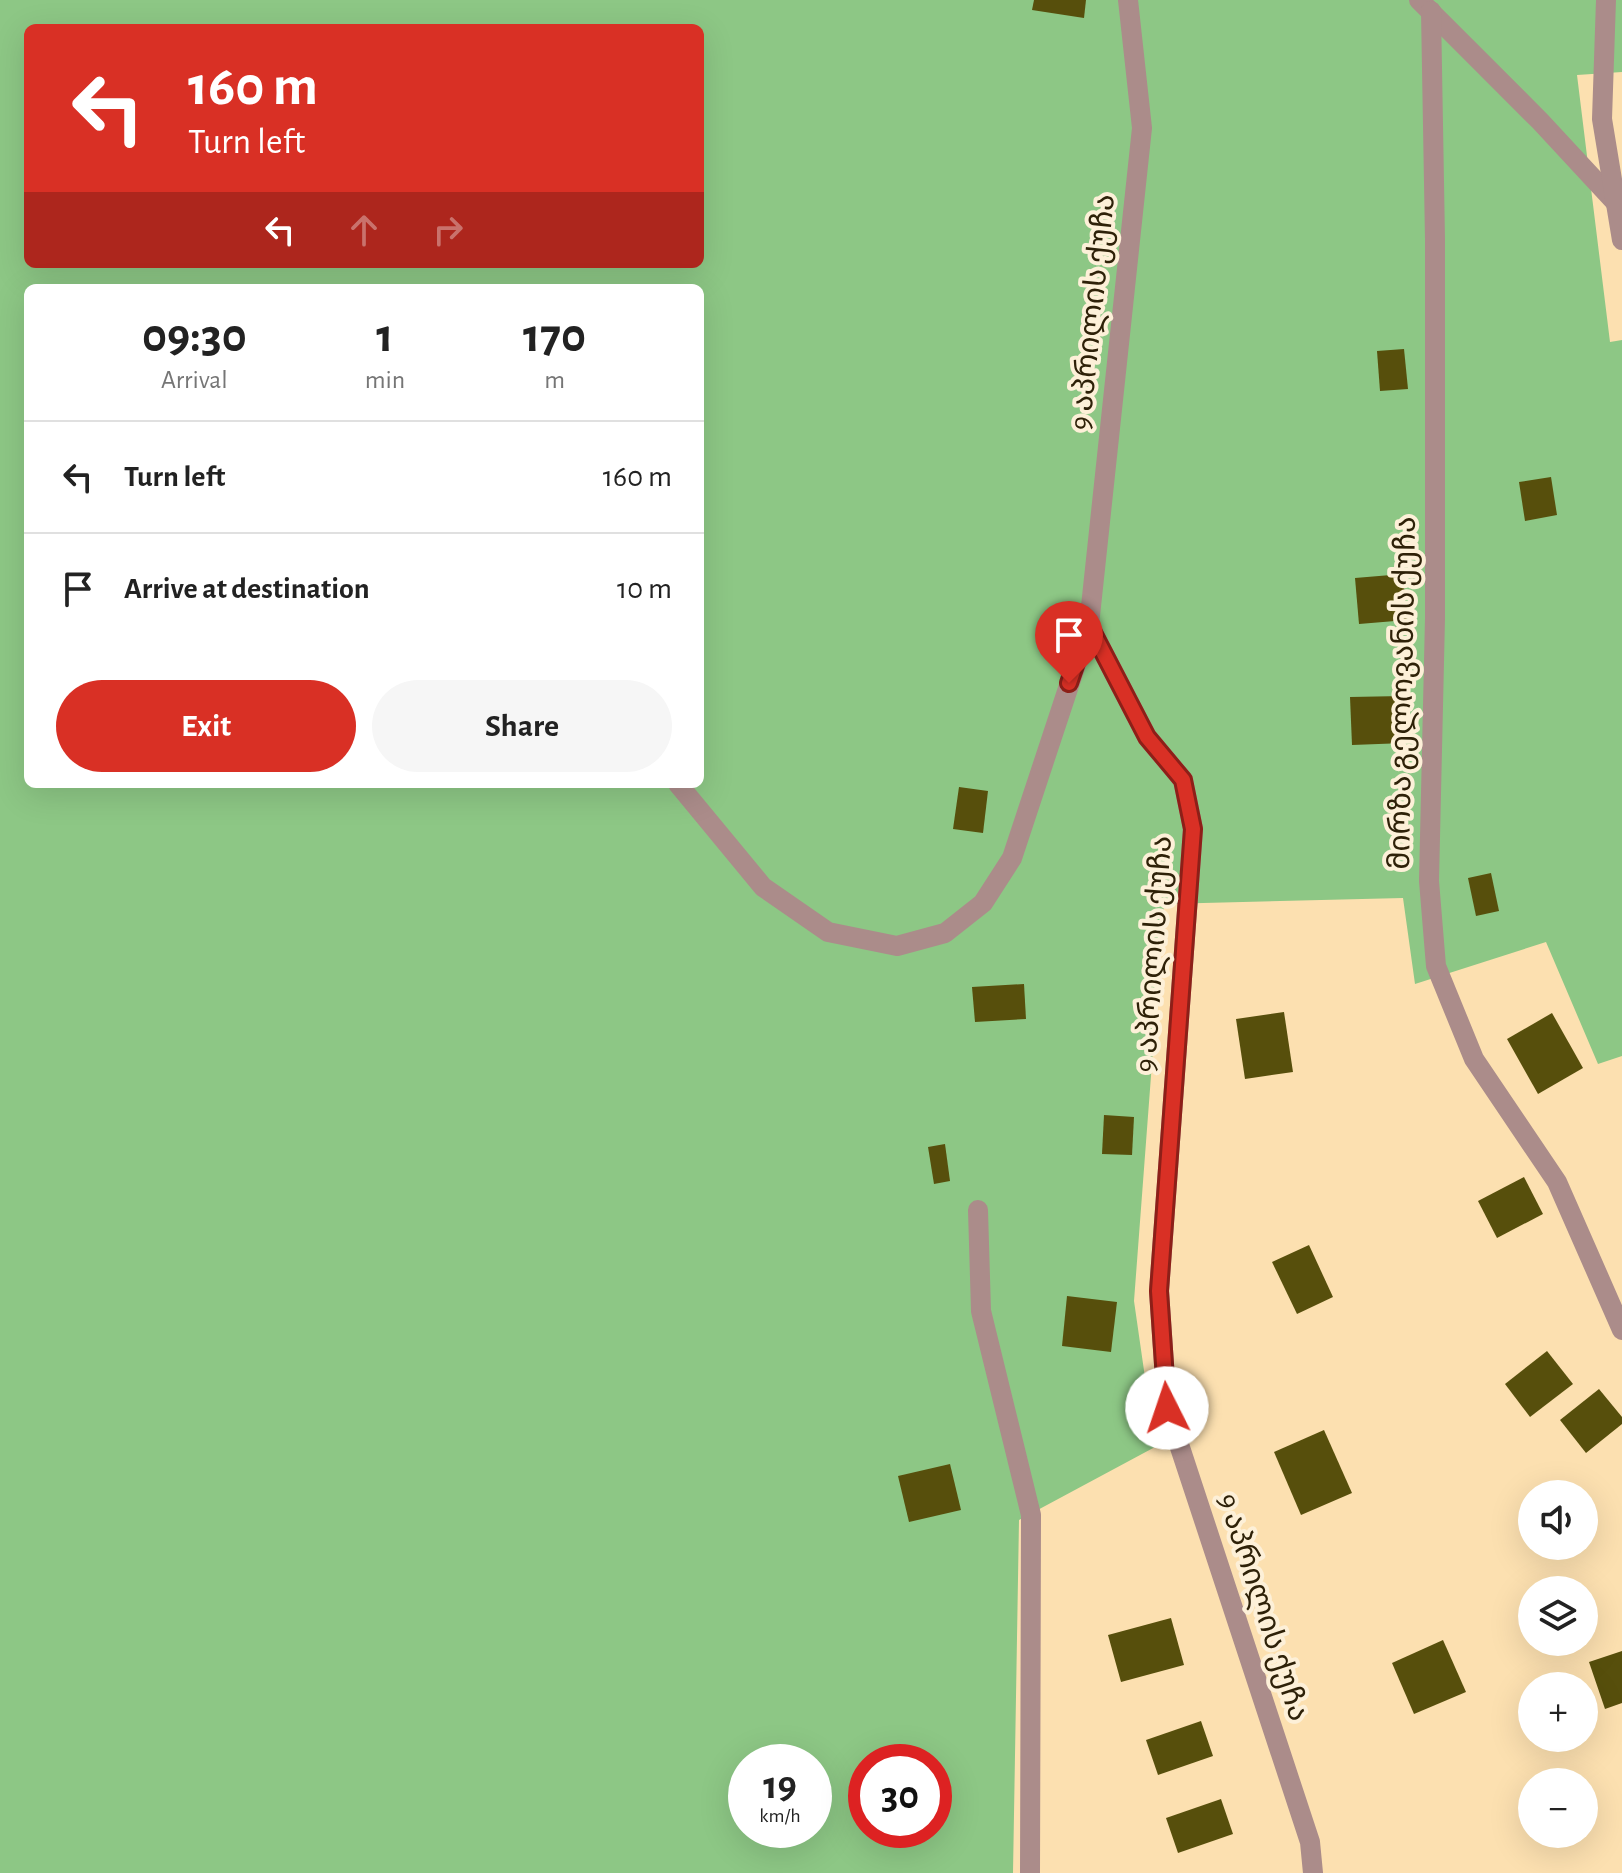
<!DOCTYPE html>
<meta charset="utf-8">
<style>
body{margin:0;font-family:"Alegreya Sans","Noto Sans Georgian",sans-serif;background:#f6f6f6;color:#222;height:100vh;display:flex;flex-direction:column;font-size:30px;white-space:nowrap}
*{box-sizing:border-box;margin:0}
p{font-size:26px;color:#767676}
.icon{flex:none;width:44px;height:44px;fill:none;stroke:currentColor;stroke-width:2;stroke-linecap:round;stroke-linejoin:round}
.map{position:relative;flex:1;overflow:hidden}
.panel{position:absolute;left:24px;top:284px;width:680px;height:504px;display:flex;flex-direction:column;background:#fff;border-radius:12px;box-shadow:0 8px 32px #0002}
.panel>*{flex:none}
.banner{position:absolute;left:24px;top:24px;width:680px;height:244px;border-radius:12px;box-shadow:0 8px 32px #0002;background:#d93025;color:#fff;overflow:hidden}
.buttons{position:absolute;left:1518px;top:1480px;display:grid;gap:16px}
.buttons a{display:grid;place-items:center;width:80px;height:80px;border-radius:50%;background:#fff;box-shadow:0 8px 32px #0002;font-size:40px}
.speed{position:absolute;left:728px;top:1744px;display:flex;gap:16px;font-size:40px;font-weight:700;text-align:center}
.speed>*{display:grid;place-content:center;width:104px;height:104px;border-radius:50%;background:#fff;box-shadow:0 8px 32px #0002;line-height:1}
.speed small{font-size:20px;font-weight:400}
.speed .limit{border:12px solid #d22;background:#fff;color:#111}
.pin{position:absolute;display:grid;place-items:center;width:68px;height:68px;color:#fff;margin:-82px -34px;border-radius:50% 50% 50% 0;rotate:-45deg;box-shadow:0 0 8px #0007}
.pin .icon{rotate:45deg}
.me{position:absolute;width:88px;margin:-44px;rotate:356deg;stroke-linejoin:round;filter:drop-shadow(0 0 6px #0008)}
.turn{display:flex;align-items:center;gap:28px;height:168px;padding:0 32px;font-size:36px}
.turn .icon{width:104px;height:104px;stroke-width:2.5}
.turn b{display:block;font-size:56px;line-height:68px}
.lanes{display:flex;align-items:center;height:76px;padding:0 32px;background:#0003;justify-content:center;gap:40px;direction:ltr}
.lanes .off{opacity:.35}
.eta{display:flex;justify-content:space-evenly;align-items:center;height:136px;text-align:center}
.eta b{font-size:48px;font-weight:700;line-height:56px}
.cta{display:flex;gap:16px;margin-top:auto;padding:16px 32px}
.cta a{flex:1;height:92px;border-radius:48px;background:#d93025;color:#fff;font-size:32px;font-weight:700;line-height:92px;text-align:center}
.cta a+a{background:#f6f6f6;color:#222}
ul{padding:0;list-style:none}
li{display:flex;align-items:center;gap:24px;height:112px;padding:0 32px;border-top:2px solid #e0e0e0}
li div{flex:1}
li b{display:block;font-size:30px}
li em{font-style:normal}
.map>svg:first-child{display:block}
.green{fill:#8dc785;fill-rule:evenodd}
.building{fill:#574f0c}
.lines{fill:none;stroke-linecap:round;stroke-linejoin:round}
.minor{stroke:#ab8c8a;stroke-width:20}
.route-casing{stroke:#8d1f18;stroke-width:20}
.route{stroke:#d93025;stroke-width:14}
.labels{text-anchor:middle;stroke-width:8;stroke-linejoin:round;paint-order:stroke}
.street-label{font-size:30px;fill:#2e2108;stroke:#fdf0d8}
</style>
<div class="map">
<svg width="1622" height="1873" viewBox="0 0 1622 1873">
<rect width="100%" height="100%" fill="#fce0b0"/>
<path class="green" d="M0,0H1622V72L1577,75L1610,342L1622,340V1056L1598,1064L1546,942L1415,984L1403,898L1164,904L1134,1301L1155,1447L1019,1520L1013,1873H0ZM28,28H700V264H28ZM28,288H700V784H28ZM746,1762H814V1830H746ZM866,1762H934V1830H866Z"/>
<g class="building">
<polygon points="1034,0 1086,0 1084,18 1032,10"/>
<polygon points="1404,349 1408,389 1380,391 1377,351"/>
<polygon points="1551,477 1557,515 1525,521 1519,482"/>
<polygon points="1403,574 1407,620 1359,624 1355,578"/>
<polygon points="1403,696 1405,743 1352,745 1350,697"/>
<polygon points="959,787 988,791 983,833 953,829"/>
<polygon points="1491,873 1499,911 1476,916 1468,878"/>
<polygon points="1024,984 1026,1019 975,1022 972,987"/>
<polygon points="1284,1012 1293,1072 1245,1079 1236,1019"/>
<polygon points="1552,1013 1583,1068 1538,1094 1507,1039"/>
<polygon points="1104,1115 1134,1117 1132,1155 1102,1154"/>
<polygon points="945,1144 950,1181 934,1184 928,1147"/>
<polygon points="1524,1177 1543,1214 1497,1238 1478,1201"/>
<polygon points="1309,1245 1333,1297 1297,1314 1272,1262"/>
<polygon points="1067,1296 1117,1302 1111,1352 1062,1346"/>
<polygon points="1547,1351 1573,1384 1530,1417 1505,1384"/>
<polygon points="1599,1389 1622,1417 1622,1424 1586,1453 1560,1420"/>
<polygon points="1324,1430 1352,1493 1301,1515 1274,1452"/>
<polygon points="950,1464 961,1510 909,1522 898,1476"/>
<polygon points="1171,1618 1184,1665 1121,1682 1108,1635"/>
<polygon points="1443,1640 1466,1692 1414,1714 1392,1663"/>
<polygon points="1622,1651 1622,1703 1605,1709 1589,1662"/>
<polygon points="1201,1721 1213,1756 1158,1775 1146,1740"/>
<polygon points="1221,1799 1233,1834 1178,1853 1166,1818"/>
</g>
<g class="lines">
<g class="minor">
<polyline points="1128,0 1142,128 1089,625 1147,737 1183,780 1193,829 1159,1291 1167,1408 1310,1842 1313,1873"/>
<polyline points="1419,0 1540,121 1616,203"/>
<polyline points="1606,0 1602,119 1622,240"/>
<polyline points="1431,11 1435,239 1435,618 1429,881 1436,966 1474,1059 1557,1182 1622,1330"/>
<polyline points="678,784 763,887 828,932 897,946 945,933 983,903 1012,858 1089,625"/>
<polyline points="978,1210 981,1311 1031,1515 1030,1873"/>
</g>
</g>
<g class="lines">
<defs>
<polyline id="route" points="1069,683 1089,625 1147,737 1183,780 1193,829 1159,1291 1167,1408"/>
</defs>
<use href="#route" class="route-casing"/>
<use href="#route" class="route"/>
</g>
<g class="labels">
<g class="street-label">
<text transform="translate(1092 312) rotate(-84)" y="10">9 აპრილის ქუჩა</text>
<text transform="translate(1402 693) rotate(-89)" y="10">მირზა გელოვანის ქუჩა</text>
<text transform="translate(1153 954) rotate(-86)" y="10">9 აპრილის ქუჩა</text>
<text transform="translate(1264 1607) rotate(72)" y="10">9 აპრილის ქუჩა</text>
</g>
</g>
</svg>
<div class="buttons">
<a><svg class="icon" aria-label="sound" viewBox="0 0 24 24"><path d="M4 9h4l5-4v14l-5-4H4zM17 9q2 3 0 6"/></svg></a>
<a><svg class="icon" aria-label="layers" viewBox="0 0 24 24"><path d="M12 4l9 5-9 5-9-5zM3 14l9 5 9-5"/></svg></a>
<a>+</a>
<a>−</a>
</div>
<div class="speed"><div>19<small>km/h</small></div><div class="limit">30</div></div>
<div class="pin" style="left:1069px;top:683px;background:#d93025"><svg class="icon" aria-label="arrive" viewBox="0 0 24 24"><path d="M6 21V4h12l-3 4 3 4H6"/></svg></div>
<svg class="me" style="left:1167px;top:1408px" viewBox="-20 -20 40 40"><circle r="19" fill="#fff"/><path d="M0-13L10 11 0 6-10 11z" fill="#d93025"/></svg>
<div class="banner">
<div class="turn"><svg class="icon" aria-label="left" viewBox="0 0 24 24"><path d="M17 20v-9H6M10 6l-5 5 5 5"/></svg><div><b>160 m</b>Turn left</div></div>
<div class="lanes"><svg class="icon" aria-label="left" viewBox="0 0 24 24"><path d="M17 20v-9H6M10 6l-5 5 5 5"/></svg><svg class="icon off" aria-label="ahead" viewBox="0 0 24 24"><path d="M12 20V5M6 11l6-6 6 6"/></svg><svg class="icon off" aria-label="right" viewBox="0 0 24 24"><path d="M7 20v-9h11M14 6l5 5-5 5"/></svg></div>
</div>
<section class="panel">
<div class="eta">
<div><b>09:30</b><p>Arrival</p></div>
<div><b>1</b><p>min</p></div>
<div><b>170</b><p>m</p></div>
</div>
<ul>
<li><svg class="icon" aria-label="left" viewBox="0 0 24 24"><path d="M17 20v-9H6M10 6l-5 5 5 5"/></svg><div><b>Turn left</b></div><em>160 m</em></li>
<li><svg class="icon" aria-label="arrive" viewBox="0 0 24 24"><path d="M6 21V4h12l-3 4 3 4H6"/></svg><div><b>Arrive at destination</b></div><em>10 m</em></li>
</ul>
<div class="cta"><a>Exit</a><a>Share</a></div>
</section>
</div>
